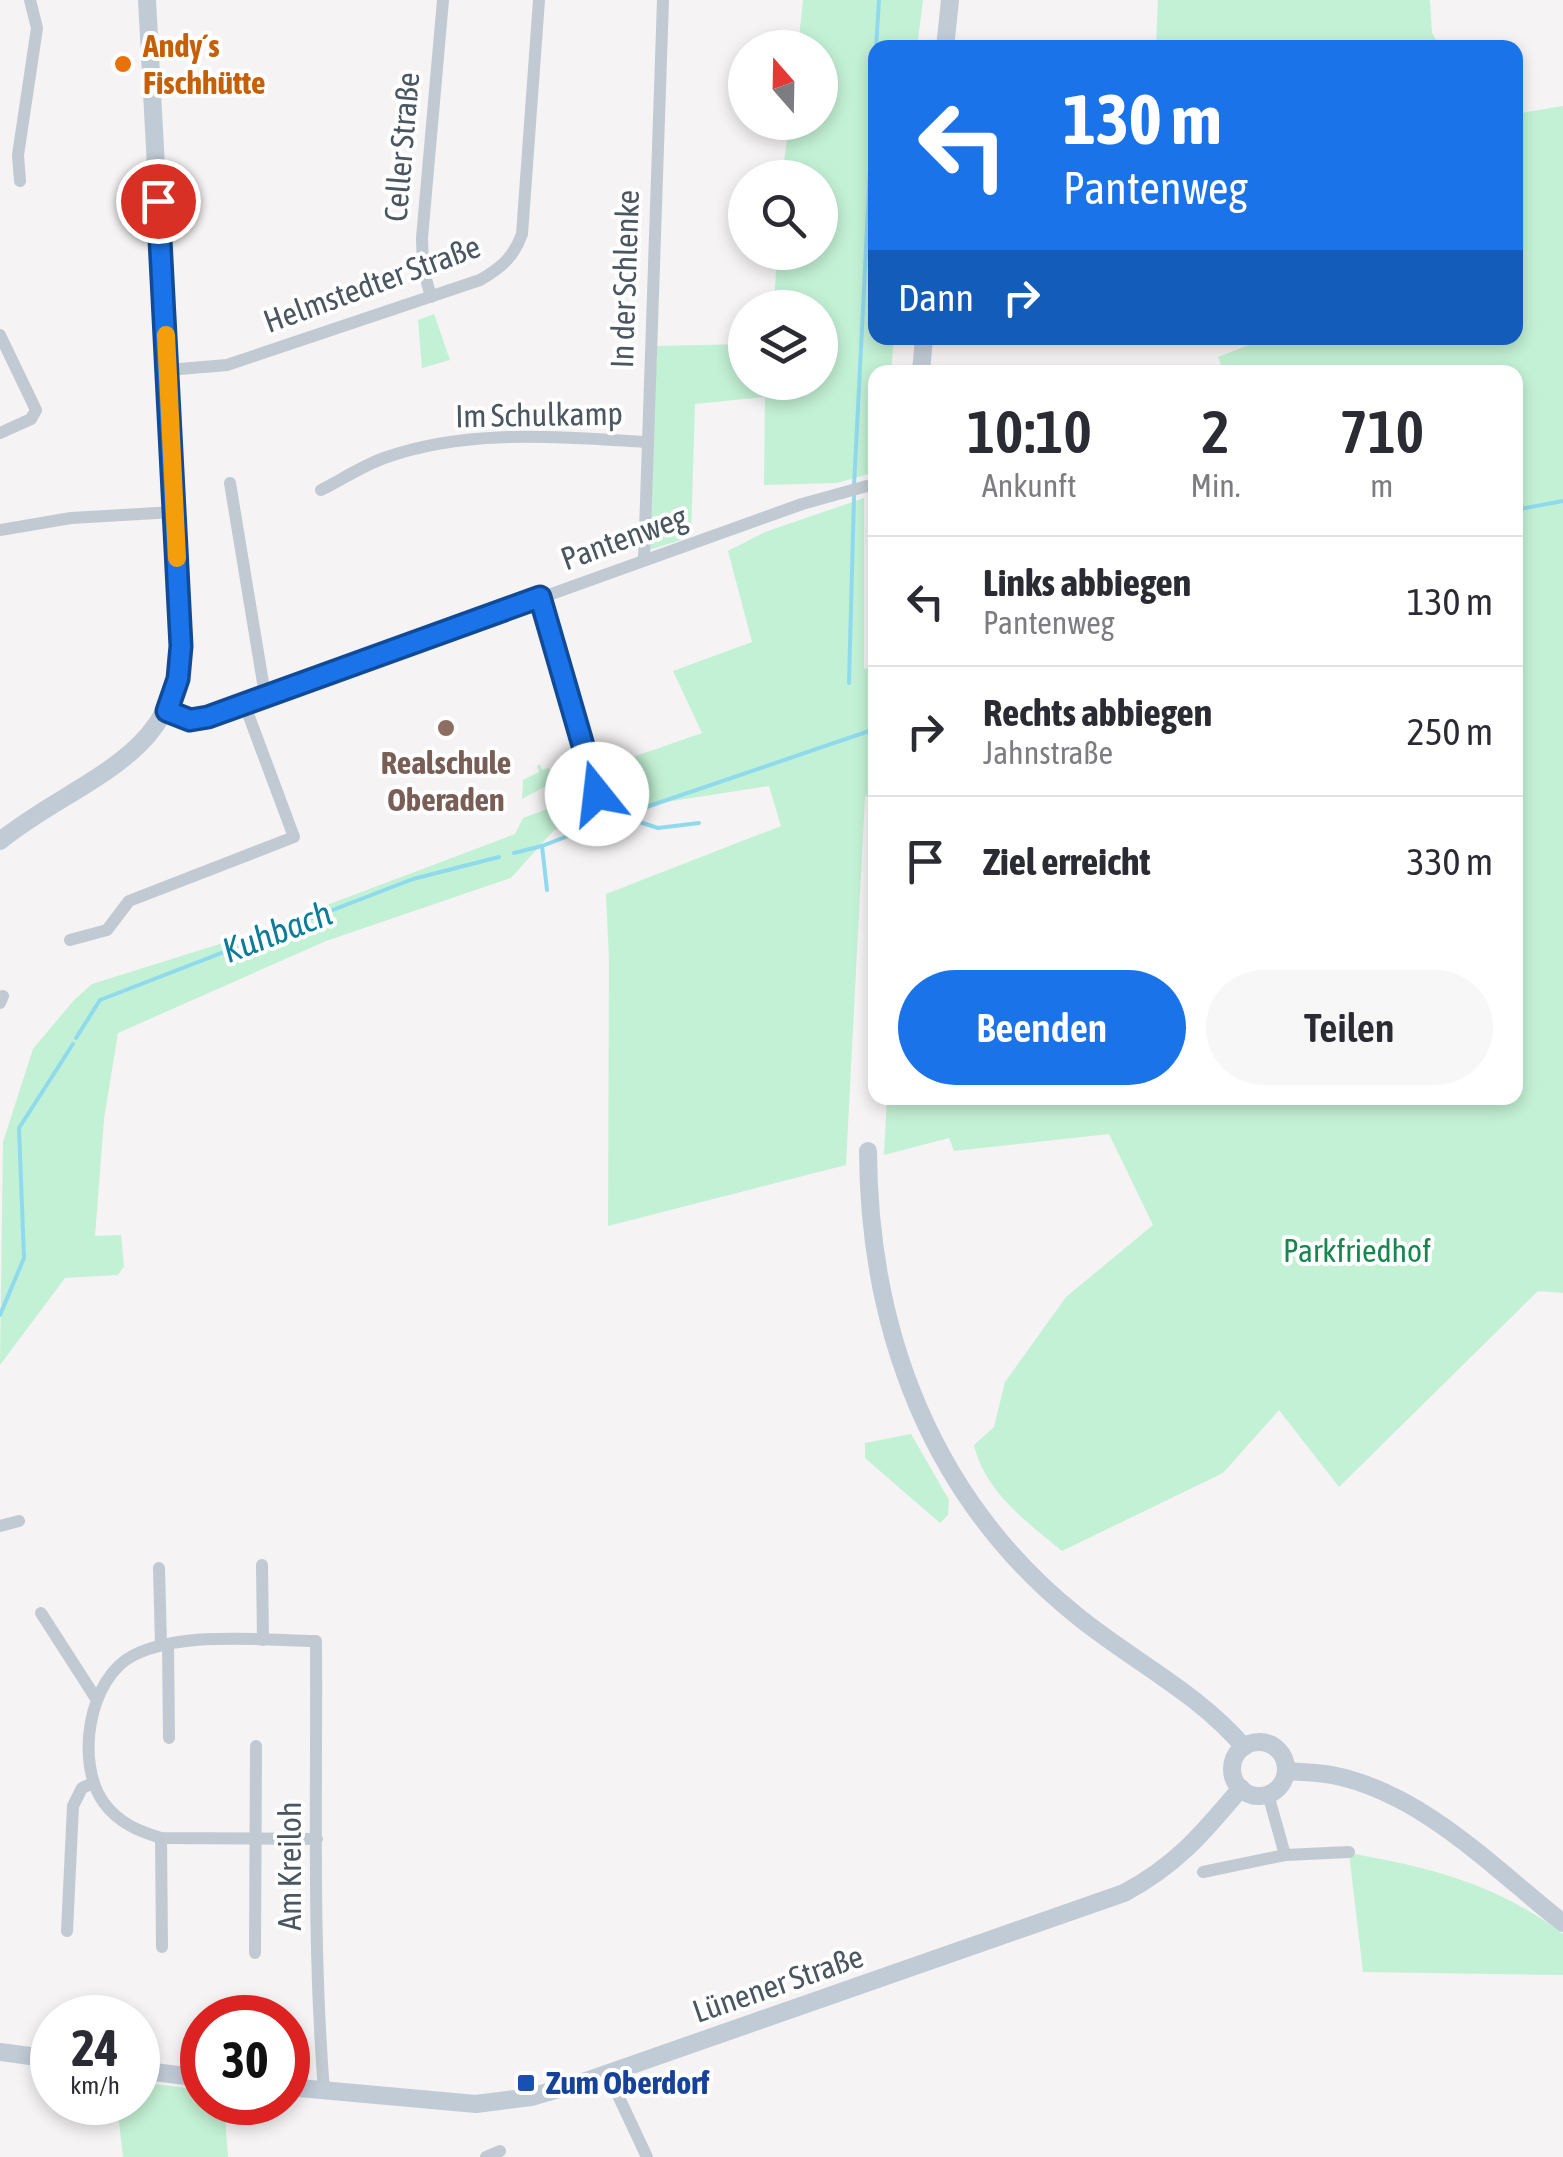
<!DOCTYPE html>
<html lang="de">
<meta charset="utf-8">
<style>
body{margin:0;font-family:"Asap Condensed",sans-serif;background:#f7f7f7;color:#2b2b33;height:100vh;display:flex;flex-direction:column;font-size:38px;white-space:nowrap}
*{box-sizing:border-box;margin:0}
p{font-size:32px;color:#7c7c81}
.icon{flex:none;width:55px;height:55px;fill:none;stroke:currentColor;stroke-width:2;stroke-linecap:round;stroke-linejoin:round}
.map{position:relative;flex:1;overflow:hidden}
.side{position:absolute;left:868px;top:365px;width:655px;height:740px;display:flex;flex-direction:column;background:#fff;border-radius:20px;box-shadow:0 5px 15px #0003}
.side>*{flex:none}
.top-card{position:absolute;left:868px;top:40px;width:655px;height:305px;border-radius:20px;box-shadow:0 5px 15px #0003;background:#1a73e8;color:#fff;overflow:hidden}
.needle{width:65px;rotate:340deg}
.controls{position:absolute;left:728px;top:30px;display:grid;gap:20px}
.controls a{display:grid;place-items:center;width:110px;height:110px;border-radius:50%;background:#fff;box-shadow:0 5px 15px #0003;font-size:50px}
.speed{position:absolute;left:30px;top:1995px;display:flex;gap:20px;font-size:50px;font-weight:700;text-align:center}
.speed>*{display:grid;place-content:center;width:130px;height:130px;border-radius:50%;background:#fff;box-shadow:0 5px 15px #0003;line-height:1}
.speed small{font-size:25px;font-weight:400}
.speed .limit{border:15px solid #d22;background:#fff;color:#111}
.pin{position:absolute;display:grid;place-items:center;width:85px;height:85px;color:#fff;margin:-42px;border:5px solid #fff;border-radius:50%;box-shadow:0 2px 10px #0007}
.me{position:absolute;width:110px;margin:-55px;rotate:344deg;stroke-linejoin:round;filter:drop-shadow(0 0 8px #0008)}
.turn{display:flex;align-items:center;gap:35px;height:210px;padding:0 30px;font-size:45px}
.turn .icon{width:130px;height:130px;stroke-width:2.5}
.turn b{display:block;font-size:70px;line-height:85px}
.then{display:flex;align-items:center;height:95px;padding:0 30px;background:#0003;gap:20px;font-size:38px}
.eta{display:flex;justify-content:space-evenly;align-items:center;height:170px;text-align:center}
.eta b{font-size:60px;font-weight:600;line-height:70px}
.button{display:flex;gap:20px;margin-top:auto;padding:20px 30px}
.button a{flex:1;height:115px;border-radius:60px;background:#1a73e8;color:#fff;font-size:40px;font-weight:600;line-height:115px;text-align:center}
.button a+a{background:#f7f7f7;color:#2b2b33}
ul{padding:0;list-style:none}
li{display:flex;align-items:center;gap:30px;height:130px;padding:0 30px;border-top:2px solid #e1e1e2}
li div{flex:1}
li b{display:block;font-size:38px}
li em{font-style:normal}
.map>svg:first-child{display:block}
.green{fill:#c3f1d5}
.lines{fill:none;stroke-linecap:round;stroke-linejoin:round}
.stream{stroke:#90daee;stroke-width:4}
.minor{stroke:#c1cad2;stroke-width:12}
.secondary{stroke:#c1cbd6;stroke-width:18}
.route-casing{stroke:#114b97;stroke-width:25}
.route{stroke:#1a73e8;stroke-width:18}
.slow{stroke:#f59e0b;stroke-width:18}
.food-dot{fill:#e8710a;stroke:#fff;stroke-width:4}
.education-dot{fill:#8d6e63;stroke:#fff;stroke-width:4}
.transit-dot{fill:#1a4fb4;stroke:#fff;stroke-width:4}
.labels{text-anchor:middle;stroke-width:8;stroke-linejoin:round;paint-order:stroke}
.food-label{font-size:32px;font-weight:bold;fill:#c56008;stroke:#fff;text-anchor:start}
.street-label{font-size:32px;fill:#4a5661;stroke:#fff}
.education-label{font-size:32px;font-weight:bold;fill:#785e54;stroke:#fff}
.park-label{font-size:32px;fill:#17864f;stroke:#fff}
.transit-label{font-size:32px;font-weight:bold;fill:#164399;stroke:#fff;text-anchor:start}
.water-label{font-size:35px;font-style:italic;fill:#0c7c9b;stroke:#fff}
</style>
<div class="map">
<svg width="1563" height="2157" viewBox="0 0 1563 2157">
<rect width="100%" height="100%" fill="#f5f3f3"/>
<g class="green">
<polygon points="803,0 923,0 917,47 875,48 875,338 894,338 891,372 875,372 872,473 837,483 764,485 765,397 695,404 691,537 649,550 657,346 745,344 745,382 820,382 820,308 774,307 777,253 820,252 820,178 782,177 789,123 820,122 820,48 798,47"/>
<polygon points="1158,0 1430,0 1432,33 1440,47 1156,47"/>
<path d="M1563,106V1293L1538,1291L1339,1487L1279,1410L1223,1473L1062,1551C1027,1522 985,1492 974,1445L994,1427L1005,1382L1066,1297L1153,1225L1109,1134L954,1151L949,1138L884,1155L887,1098H1515V372H1224L1218,357L1267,338H1515V114Z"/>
<polygon points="434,314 450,360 422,368 418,320"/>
<polygon points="864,498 864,669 875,665 875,793 865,797 846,1165 608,1226 609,960 606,894 781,826 769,786 659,803 554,830 511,878 326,941 118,1033 104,1119 95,1236 121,1235 124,1266 118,1275 65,1278 0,1365 3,1142 33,1049 74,1000 92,984 242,937 515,834 523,818 592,792 587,773 702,733 673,671 752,642 728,551 765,532"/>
<polygon points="540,764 542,770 548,768 559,779 522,799 523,780 539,772 537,766"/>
<polygon points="911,1434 949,1500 948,1515 940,1523 865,1458 865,1443"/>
<path d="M1349,1853C1429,1867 1497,1884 1563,1934V1975L1363,1972Z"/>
<polygon points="138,2082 202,2090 202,2102 224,2103 228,2157 123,2157 117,2103 138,2102"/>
</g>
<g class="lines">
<g class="stream">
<polyline points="876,48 879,0"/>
<polyline points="854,486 875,71"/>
<polyline points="1515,510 1563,501"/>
<polyline points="849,683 854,496"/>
<polyline points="621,816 658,828 699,823"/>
<polyline points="542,846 547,890"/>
<polyline points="514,853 542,846 620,816 875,729"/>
<polyline points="76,1038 100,1000 413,879 499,857"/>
<polyline points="0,1315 24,1258 19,1128 73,1044"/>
</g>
<g class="minor">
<polyline points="20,181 18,155 37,28 30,0"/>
<polyline points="431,297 423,268 422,238 443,0"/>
<polyline points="0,335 36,410 31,419 0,433"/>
<path d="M168,370L227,365L480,280C501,268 514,257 522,234L539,0"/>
<polyline points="230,483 265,695"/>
<path d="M321,490C341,480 362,466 384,458C468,428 560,437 647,442"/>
<polyline points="0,530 71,518 174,512"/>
<polyline points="644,560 663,0"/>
<polyline points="539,597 597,794"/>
<polyline points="167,711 190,719 209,717 802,504 867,486 874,487"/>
<polyline points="70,940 107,930 129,901 294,837 244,703"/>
<polyline points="0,1003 3,996"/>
<polyline points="0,1526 19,1521"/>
<polyline points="262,1565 263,1640"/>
<polyline points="159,1568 161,1645"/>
<polyline points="41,1613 95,1697"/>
<polyline points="168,1644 169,1738"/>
<polyline points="1268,1794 1285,1855"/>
<polyline points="161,1838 162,1947"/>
<path d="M317,1839L161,1838C138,1831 119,1823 104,1803C75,1763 88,1678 134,1655C183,1631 262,1640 316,1641C317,1790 312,1941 324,2091"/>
<polyline points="1203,1872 1285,1855 1349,1852"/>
<polyline points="67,1931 73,1806 82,1788 93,1783"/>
<polyline points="255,1953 256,1746"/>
<polyline points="608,2074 647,2157"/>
<polyline points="486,2157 500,2151"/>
</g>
<g class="secondary">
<polyline points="945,48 950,0"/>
<polyline points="921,372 924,338"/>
<path d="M0,841C82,775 186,758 181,630L147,0"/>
<path d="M868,1151C869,1332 932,1499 1076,1615C1131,1660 1197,1692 1244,1747"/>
<circle cx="1259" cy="1769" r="27"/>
<path d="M1286,1771C1301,1772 1317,1772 1332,1775C1423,1793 1493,1868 1563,1923"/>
<polyline points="0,2052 52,2059"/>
<polyline points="138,2070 202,2078"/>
<path d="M288,2087L476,2104L531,2097L586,2081L1124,1893C1177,1865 1203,1833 1241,1788"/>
</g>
</g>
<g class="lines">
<defs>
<polyline id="route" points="158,201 181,646 178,679 167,711 190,720 208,717 540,597 597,794"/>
</defs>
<use href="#route" class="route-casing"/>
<use href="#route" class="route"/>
<polyline class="slow" points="166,335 177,558"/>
</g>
<circle class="food-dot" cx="123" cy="64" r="10"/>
<circle class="education-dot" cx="446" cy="728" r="10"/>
<rect class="transit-dot" x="516" y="2073" width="20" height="20" rx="5"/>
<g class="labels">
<g class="food-label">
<text x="143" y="57">Andy´s<tspan x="143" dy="37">Fischhütte</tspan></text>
</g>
<g class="street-label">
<text transform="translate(402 147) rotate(-85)" y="11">Celler Straße</text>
<text transform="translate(625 279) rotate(-88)" y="11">In der Schlenke</text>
<text transform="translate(372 284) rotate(-20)" y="11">Helmstedter Straße</text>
<text transform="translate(539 415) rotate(-1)" y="11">Im Schulkamp</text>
<text transform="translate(624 538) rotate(-20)" y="11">Pantenweg</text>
<text transform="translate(290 1866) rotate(-90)" y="11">Am Kreiloh</text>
<text transform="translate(778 1984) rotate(-19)" y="11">Lünener Straße</text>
</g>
<g class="education-label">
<text x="446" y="774">Realschule<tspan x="446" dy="37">Oberaden</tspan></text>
</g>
<g class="park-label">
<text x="1357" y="1262">Parkfriedhof</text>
</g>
<g class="transit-label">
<text x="546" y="2094">Zum Oberdorf</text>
</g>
<g class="water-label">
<text transform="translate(277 932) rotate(-21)" y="12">Kuhbach</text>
</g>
</g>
</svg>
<div class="controls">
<a><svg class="needle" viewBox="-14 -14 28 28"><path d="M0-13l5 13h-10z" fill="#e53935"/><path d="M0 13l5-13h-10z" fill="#7c7c81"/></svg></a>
<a><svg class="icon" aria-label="search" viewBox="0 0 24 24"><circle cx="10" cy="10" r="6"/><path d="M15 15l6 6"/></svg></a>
<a><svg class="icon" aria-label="layers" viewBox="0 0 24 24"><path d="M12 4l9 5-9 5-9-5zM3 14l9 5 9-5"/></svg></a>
</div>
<div class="speed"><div>24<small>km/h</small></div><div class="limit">30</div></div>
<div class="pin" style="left:158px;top:201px;background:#d93025"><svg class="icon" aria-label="arrive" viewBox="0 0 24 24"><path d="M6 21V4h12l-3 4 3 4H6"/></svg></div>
<svg class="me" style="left:597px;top:794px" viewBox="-20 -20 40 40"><circle r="19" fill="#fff"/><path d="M0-13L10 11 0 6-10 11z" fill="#1a73e8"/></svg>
<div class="top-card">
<div class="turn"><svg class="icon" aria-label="left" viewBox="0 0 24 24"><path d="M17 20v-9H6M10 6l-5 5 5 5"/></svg><div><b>130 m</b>Pantenweg</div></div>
<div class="then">Dann<svg class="icon" aria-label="right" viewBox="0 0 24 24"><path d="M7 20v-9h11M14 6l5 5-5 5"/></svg></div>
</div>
<section class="side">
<div class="eta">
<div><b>10:10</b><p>Ankunft</p></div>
<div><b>2</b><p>Min.</p></div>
<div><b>710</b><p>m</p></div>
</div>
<ul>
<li><svg class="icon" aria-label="left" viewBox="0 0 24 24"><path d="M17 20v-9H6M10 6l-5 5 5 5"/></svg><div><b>Links abbiegen</b><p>Pantenweg</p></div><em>130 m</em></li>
<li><svg class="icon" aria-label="right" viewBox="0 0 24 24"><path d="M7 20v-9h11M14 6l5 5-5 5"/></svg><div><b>Rechts abbiegen</b><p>Jahnstraße</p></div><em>250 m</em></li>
<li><svg class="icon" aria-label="arrive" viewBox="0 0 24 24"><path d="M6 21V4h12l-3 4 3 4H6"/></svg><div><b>Ziel erreicht</b></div><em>330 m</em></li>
</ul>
<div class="button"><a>Beenden</a><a>Teilen</a></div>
</section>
</div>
